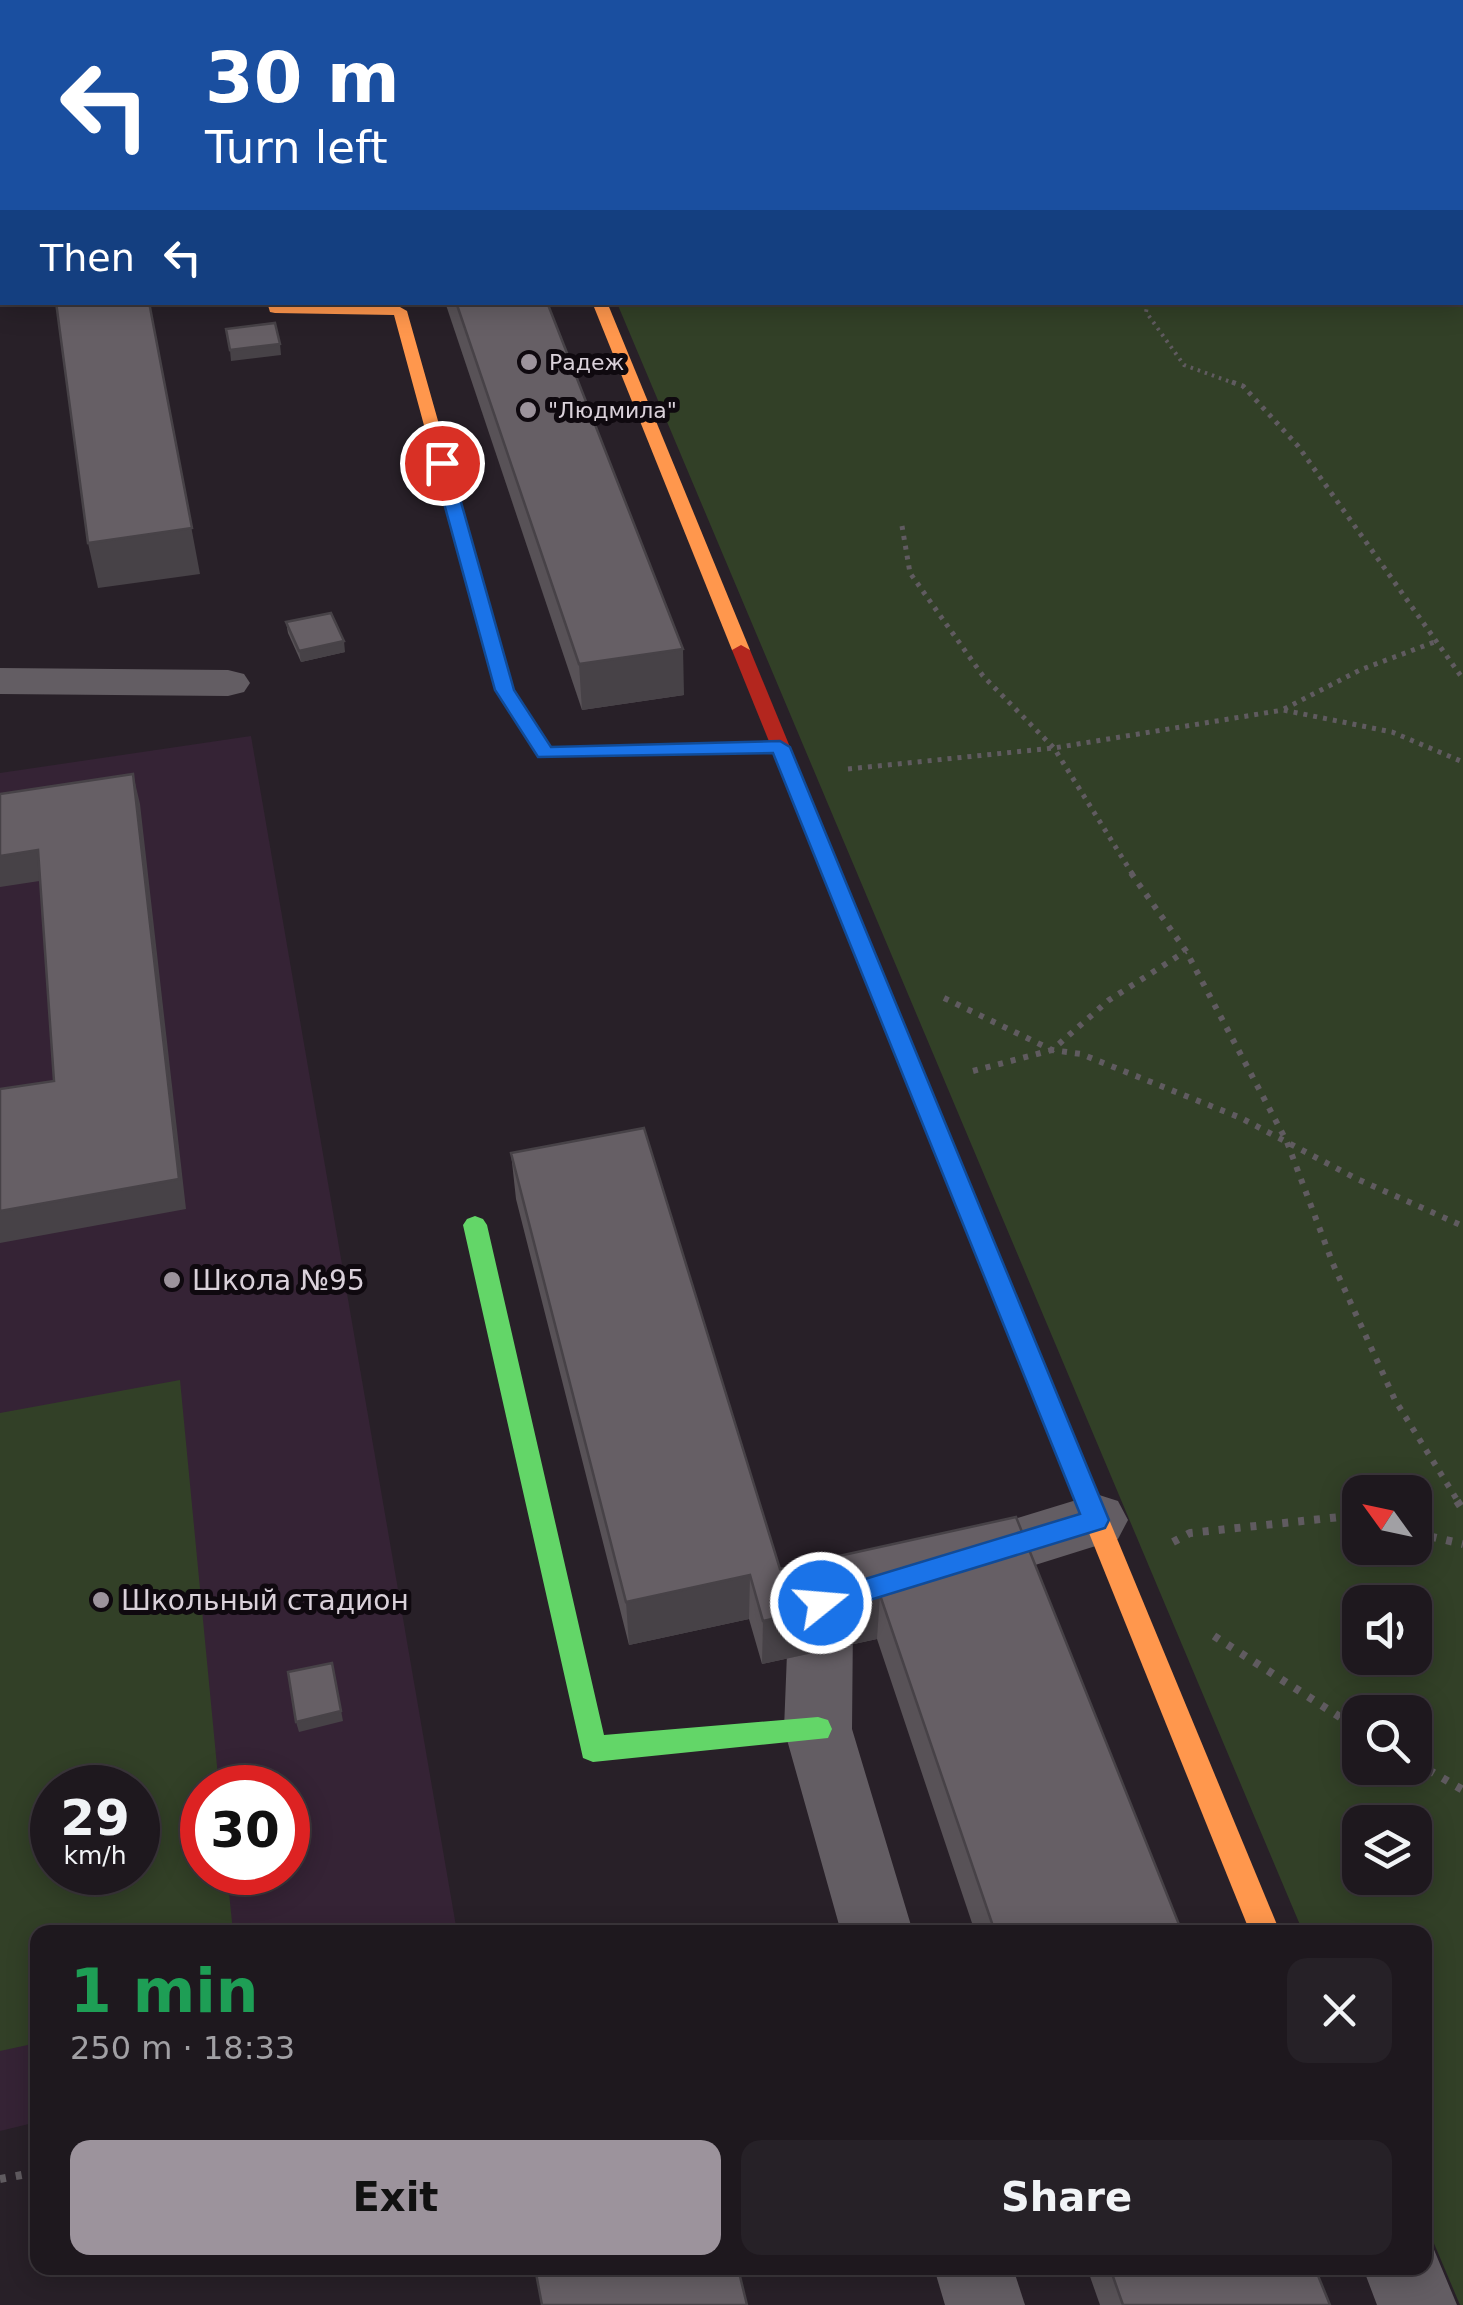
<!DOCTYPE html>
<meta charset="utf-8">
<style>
body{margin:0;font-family:"DejaVu Sans",sans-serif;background:#262127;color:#f1f3f6;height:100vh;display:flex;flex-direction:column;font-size:38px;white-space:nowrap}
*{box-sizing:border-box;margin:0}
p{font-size:32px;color:#a1a0a4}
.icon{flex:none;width:55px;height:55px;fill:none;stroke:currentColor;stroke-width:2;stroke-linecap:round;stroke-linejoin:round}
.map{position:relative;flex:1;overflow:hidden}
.panel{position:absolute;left:30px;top:1925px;width:1402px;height:350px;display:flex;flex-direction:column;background:#1e181e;border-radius:20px;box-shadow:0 5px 25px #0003,0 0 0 2px #3c373c}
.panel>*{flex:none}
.guide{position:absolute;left:0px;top:0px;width:1465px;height:305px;box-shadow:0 5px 25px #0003,0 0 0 2px #3c373c;background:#1a4fa0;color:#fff;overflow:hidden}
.needle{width:65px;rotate:303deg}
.buttons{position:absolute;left:1342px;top:1475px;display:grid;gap:20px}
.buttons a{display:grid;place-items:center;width:90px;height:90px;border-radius:20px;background:#1e181e;box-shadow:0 5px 25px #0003,0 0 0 2px #3c373c;font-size:50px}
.speed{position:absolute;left:30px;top:1765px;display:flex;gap:20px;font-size:50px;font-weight:700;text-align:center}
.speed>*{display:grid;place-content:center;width:130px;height:130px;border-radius:50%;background:#1e181e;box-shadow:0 5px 25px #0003,0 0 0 2px #3c373c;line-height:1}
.speed small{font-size:25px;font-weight:400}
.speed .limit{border:15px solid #d22;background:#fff;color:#111}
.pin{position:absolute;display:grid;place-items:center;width:85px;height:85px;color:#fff;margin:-42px;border:5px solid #fff;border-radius:50%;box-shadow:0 2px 10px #0007}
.me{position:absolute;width:110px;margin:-55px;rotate:73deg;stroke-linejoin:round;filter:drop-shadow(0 0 8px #0008)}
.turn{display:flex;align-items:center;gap:35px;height:210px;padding:0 40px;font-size:45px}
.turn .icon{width:130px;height:130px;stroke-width:2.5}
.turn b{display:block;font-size:70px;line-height:85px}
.then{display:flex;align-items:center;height:95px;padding:0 40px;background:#0003;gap:20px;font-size:38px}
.round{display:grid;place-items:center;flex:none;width:105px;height:105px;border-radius:20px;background:#262127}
.summary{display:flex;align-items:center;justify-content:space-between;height:170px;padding:0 40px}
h1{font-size:60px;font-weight:800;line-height:75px;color:#1e9e55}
.cta{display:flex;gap:20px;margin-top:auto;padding:20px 40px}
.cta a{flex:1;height:115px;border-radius:20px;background:#9c939c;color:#111;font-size:40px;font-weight:800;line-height:115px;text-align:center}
.cta a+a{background:#262127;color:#f1f3f6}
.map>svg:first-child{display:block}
.built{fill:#352335;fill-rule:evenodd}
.green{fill:#324027;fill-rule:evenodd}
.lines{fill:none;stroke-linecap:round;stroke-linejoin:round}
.path-far3{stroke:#605b60;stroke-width:4;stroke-dasharray:2.5 5;stroke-linecap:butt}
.path-far2{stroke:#605b60;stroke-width:5;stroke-dasharray:4 6;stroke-linecap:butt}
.path-far1{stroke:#605b60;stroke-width:6;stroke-dasharray:5 8;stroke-linecap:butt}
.path{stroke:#605b60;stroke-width:8;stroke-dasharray:6 10;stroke-linecap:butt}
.street{fill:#635d63;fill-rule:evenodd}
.fast{fill:#63d668;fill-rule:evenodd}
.slow{fill:#ff974d;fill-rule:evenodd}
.jam{fill:#b3261e;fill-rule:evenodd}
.wall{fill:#585257}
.shaded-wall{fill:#474247}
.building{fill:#665f65;stroke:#474247;stroke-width:2.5}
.route{fill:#1a73e8;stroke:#114b97;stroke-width:2.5}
.poi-dot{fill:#9c939c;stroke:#0f090f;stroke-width:4}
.labels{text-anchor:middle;stroke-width:10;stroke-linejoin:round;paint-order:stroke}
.far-poi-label{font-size:22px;fill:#dad1da;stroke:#0f090f;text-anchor:start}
.poi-label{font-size:28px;fill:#dad1da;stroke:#0f090f;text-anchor:start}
</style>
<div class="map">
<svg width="1463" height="2305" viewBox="0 0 1463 2305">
<rect width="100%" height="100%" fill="#282028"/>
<path class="built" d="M251,736L457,1932H38L37,2122L0,2131V773ZM52,1788H138V1872H52ZM202,1788H288V1872H202Z"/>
<g class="green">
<polygon points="655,0 1268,0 1270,2 651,2"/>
<path d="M1463,212V2305H1460L1425,2222V1932H1303L617,303L1462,302ZM1415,1492V1548H1360V1492ZM1415,1602V1658H1360V1602ZM1415,1712V1768H1360V1712ZM1360,1822H1415V1878H1360Z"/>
<path d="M180,1380L219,1787L202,1788V1872L227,1873L233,1932H38L37,2043L0,2051V1413ZM52,1788H138V1872H52Z"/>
</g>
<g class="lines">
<g class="path-far3">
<polyline points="707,0 714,0"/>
<polyline points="530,2 540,0"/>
<polyline points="1049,2 1073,0"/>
<polyline points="1190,2 1201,0"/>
<polyline points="1148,302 1146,312 1184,365 1239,385"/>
</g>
<g class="path-far2">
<polyline points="1232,382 1243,386 1298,446 1463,679"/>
<polyline points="902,526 910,573 983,676 1054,748 1133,875"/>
<polyline points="1284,709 1360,670 1437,641"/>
<polyline points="848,769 1054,748 1283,710 1392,732 1463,762"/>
</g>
<g class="path-far1">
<polyline points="1131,873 1186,951 1287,1142 1333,1264 1395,1400 1459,1503"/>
<polyline points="944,998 1052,1050 1081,1054 1241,1118 1355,1178 1463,1226"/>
<polyline points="973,1071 1052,1050 1109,1000 1186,951"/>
</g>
<g class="path">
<polyline points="1457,1501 1463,1510"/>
<polyline points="1415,1533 1463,1544"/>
<polyline points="1173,1542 1190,1533 1340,1517 1360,1521"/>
<polyline points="1214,1636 1360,1730"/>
<polyline points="1415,1762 1463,1790"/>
<polyline points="0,2179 38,2172"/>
</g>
<g class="street">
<rect x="284" y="0" width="30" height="2"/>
<polygon points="460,0 490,0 491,2 461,2"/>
<rect x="0" y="213" width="2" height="20"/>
<polygon points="0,668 228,670 244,674 250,683 244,692 228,696 0,694"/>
<polygon points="1096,1494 1118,1501 1128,1520 1118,1539 955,1590 932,1582 923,1563 932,1544"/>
<polygon points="844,1568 867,1576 876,1596 867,1616 853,1621 852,1729 913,1932 841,1932 784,1729 789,1603 798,1583"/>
<polygon points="1425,2238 1430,2240 1457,2305 1377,2305 1363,2268 1425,2268"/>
<polygon points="934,2268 1013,2268 1025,2305 945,2305"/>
</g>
<g class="fast">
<polygon points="1372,0 1386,0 1387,2 1374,2"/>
<rect x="1462" y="156" width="1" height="9"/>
<polygon points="475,1216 483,1219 487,1225 604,1735 818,1717 828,1720 832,1729 828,1738 593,1762 583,1758 463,1225 467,1219"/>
</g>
<g class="slow">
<polygon points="1312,0 1325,0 1326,2 1314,2"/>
<polygon points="267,302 400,307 407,311 514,690 551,747 781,741 788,743 788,751 538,757 496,690 394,315 275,313 270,312"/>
<polygon points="592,302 607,302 750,650 747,654 741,655 732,650"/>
<polygon points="964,1187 972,1190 975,1196 1280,1932 1250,1932 953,1196 956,1190"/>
</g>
<g class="jam">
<rect x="0" y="80" width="2" height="8"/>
<rect x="1462" y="88" width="1" height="9"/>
<polygon points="741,645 750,650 975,1196 972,1202 956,1202 953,1196 732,650"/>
</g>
</g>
<g class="wall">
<polygon points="445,302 547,302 684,695 582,710"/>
<polygon points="286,622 345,652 301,662 288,633"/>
<polygon points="511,1153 780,1569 1016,1517 1182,1932 975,1932 877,1639 762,1664 749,1619 629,1645 516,1199"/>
<polygon points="1087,2268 1315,2268 1330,2305 1100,2305"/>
</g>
<g class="shaded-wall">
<polygon points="2,157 2,200 0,200 0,158"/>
<polygon points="149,302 200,574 98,588 88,543"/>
<polygon points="280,344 281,355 231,361 230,350"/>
<polygon points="344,641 345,652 301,662 299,651"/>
<polygon points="683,649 684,695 582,710 579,664"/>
<polygon points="133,774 140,804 186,1209 0,1243 0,1211 179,1179"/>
<polygon points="38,850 46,880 0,887 0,856"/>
<polygon points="750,1575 749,1619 629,1645 626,1602"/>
<polygon points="880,1595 877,1639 762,1664 763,1621"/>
<polygon points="332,1663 343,1721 299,1732 296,1722"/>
</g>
<g class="building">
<polygon points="2,126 2,157 0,158 0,127"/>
<polygon points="56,302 149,302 192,528 88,543"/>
<polygon points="456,302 547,302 683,649 579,664"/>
<polygon points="275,323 280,344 230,350 226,329"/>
<polygon points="331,613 344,641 299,651 286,622"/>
<polygon points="133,774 179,1179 0,1211 0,1089 54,1081 38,850 0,856 0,794"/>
<polygon points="644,1128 780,1569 1016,1517 1182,1932 995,1932 880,1595 763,1621 750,1575 626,1602 511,1153"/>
<polygon points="332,1663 341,1711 296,1722 288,1672"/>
<polygon points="535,2268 738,2268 747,2305 542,2305"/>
<polygon points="1110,2268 1315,2268 1330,2305 1123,2305"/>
</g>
<polygon class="route" points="442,458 450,463 514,690 551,747 780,741 790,747 1109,1520 1105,1528 821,1615 812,1611 808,1603 812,1595 1080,1514 773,753 538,757 495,690 433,463"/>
<g class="poi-dot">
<circle cx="529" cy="362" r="10"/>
<circle cx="528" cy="410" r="10"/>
<circle cx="172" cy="1280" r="10"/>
<circle cx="101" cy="1600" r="10"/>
</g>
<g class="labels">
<g class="far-poi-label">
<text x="549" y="370">Радеж</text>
<text x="548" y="418">"Людмила"</text>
</g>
<g class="poi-label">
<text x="192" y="1290">Школа №95</text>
<text x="121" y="1610">Школьный стадион</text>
</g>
</g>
</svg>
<div class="buttons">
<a><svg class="needle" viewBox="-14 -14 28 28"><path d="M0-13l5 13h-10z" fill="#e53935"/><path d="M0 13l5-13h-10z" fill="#a1a0a4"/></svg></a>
<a><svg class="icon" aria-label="sound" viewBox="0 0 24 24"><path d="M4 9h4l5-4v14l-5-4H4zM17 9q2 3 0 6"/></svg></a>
<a><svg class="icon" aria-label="search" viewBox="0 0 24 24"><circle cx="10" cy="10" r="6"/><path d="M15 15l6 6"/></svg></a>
<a><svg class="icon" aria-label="layers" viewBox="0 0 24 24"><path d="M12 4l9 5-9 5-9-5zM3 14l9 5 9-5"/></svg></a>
</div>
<div class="speed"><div>29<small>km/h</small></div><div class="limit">30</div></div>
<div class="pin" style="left:442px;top:463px;background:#d93025"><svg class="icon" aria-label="arrive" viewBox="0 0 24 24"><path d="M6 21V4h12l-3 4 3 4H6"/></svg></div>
<svg class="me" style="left:821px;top:1603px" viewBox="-20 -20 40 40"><circle r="17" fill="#1a73e8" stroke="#fff" stroke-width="3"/><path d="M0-11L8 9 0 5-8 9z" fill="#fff"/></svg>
<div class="guide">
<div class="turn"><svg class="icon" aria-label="left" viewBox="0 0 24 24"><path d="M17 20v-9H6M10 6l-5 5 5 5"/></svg><div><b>30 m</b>Turn left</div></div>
<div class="then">Then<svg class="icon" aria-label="left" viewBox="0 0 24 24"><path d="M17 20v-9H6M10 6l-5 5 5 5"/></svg></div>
</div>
<section class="panel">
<div class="summary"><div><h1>1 min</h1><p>250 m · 18:33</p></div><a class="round"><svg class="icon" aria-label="close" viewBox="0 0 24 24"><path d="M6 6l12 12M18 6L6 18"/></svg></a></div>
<div class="cta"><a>Exit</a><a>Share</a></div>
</section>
</div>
